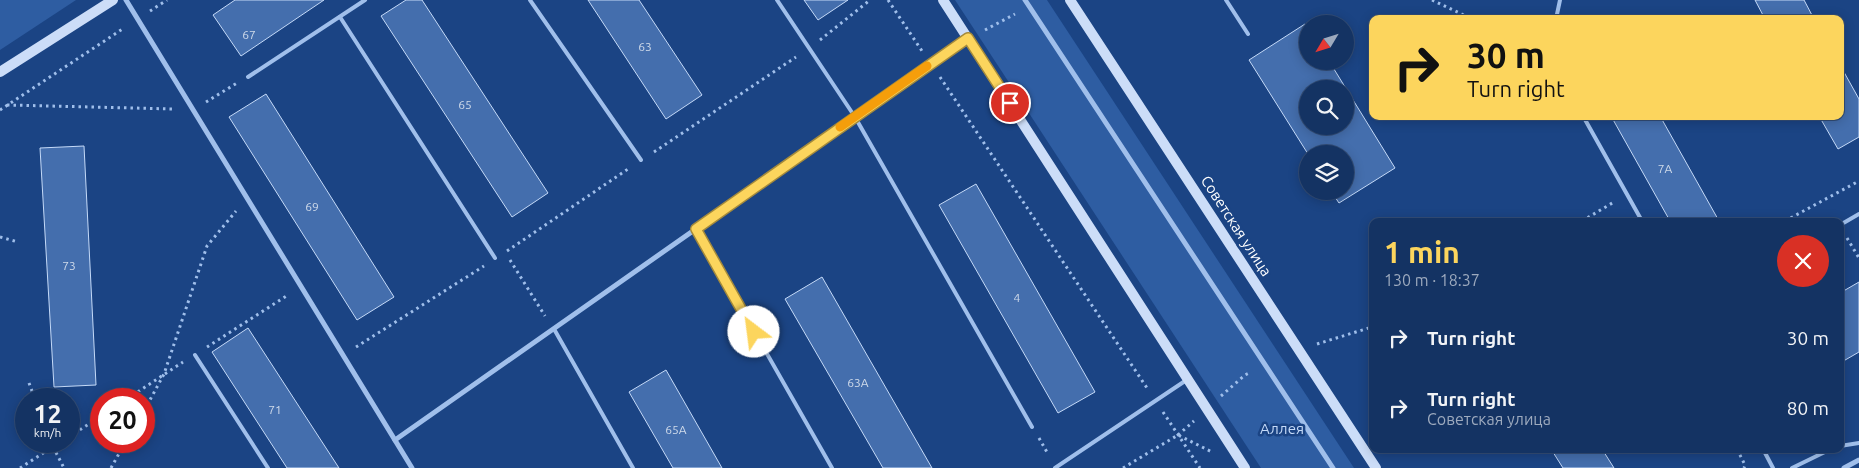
<!DOCTYPE html>
<meta charset="utf-8">
<style>
body{margin:0;font-family:Ubuntu,sans-serif;background:#1d3b69;color:#f1f3f6;height:100vh;display:flex;flex-direction:column;font-size:19px;white-space:nowrap}
*{box-sizing:border-box;margin:0}
p{font-size:16px;color:#9daabe}
.icon{flex:none;width:28px;height:28px;fill:none;stroke:currentColor;stroke-width:2;stroke-linecap:round;stroke-linejoin:round}
.map{position:relative;flex:1;overflow:hidden}
.panel{position:absolute;left:1369px;top:218px;width:475px;height:235px;display:flex;flex-direction:column;background:#143363;border-radius:10px;box-shadow:0 2px 12px #0003,0 0 0 1px #334e78}
.panel>*{flex:none}
.guide{position:absolute;left:1369px;top:15px;width:475px;height:105px;border-radius:10px;box-shadow:0 2px 12px #0003,0 0 0 1px #334e78;background:#fcd55d;color:#111;overflow:hidden}
.needle{width:32px;rotate:232deg}
.controls{position:absolute;left:1299px;top:15px;display:grid;gap:10px}
.controls a{display:grid;place-items:center;width:55px;height:55px;border-radius:50%;background:#143363;box-shadow:0 2px 12px #0003,0 0 0 1px #334e78;font-size:25px}
.speed{position:absolute;left:15px;top:388px;display:flex;gap:10px;font-size:25px;font-weight:700;text-align:center}
.speed>*{display:grid;place-content:center;width:65px;height:65px;border-radius:50%;background:#143363;box-shadow:0 2px 12px #0003,0 0 0 1px #334e78;line-height:1}
.speed small{font-size:12px;font-weight:400}
.speed .limit{border:8px solid #d22;background:#fff;color:#111}
.pin{position:absolute;display:grid;place-items:center;width:42px;height:42px;color:#fff;margin:-21px;border:2px solid #fff;border-radius:50%;box-shadow:0 1px 5px #0007}
.me{position:absolute;width:55px;margin:-28px;rotate:330deg;stroke-linejoin:round;filter:drop-shadow(0 0 4px #0008)}
.turn{display:flex;align-items:center;gap:18px;height:105px;padding:0 15px;font-size:22px}
.turn .icon{width:65px;height:65px;stroke-width:2.5}
.turn b{display:block;font-size:35px;line-height:42px}
.round{display:grid;place-items:center;flex:none;width:52px;height:52px;border-radius:26px;background:#1d3b69}
.summary{display:flex;align-items:center;justify-content:space-between;height:85px;padding:0 15px}
h1{font-size:30px;font-weight:700;line-height:38px;color:#fcd55d}
ul{padding:0;list-style:none}
li{display:flex;align-items:center;gap:15px;height:70px;padding:0 15px}
li div{flex:1}
li b{display:block;font-size:19px}
li em{font-style:normal}
.map>svg:first-child{display:block}
.green{fill:#2e5da2}
.building{fill:#446ead;stroke:#c5daf8;fill-rule:evenodd}
.lines{fill:none;stroke-linecap:round;stroke-linejoin:round}
.path{stroke:#a0bfeb;stroke-width:3;stroke-dasharray:2.5 4;stroke-linecap:butt}
.lane{stroke:#a0bfeb;stroke-width:4}
.street{stroke:#a0bfeb;stroke-width:5}
.secondary{stroke:#ccddf8;stroke-width:10}
.route-casing{stroke:#a48a3c;stroke-width:12}
.route{stroke:#fcd55d;stroke-width:9}
.slow{stroke:#f59e0b;stroke-width:9}
.labels{text-anchor:middle;stroke-width:5;stroke-linejoin:round;paint-order:stroke}
.number-label{font-size:12px;fill:#d0dbea}
.street-label{font-size:15px;fill:#fff;stroke:#1b4484}
.park-label{font-size:15px;fill:#c5daf8;stroke:#1b4484}
</style>
<div class="map">
<svg width="1859" height="468" viewBox="0 0 1859 468">
<rect width="100%" height="100%" fill="#1b4484"/>
<g class="green">
<polygon points="0,0 76,0 0,50"/>
<polygon points="955,0 1047,0 1354,468 1261,468"/>
</g>
<g class="building">
<polygon points="235,0 324,0 241,56 213,15"/>
<polygon points="406,0 422,0 548,193 512,217 381,16"/>
<polygon points="588,0 639,0 702,95 666,119"/>
<polygon points="804,0 848,0 818,20"/>
<polygon points="1755,0 1804,0 1814,19 1765,19"/>
<path d="M1305,24L1308,28V61H1329L1395,168L1339,203L1331,191H1345V154H1308L1249,60ZM1308,89H1345V126H1308Z"/>
<polygon points="1840,65 1859,99 1859,137 1838,149 1819,116 1840,116"/>
<polygon points="266,94 394,297 357,320 229,117"/>
<polygon points="1611,116 1660,116 1719,221 1670,221"/>
<polygon points="84,146 96,385 54,387 40,148"/>
<polygon points="976,184 1095,392 1058,413 939,205"/>
<polygon points="822,277 932,468 883,468 785,299"/>
<polygon points="1859,282 1859,352 1840,363 1840,293"/>
<polygon points="248,328 339,468 287,468 212,352"/>
<polygon points="666,370 722,468 673,468 629,392"/>
<polygon points="1551,449 1602,449 1614,468 1563,468"/>
</g>
<g class="lines">
<g class="path">
<polyline points="888,0 922,51"/>
<polyline points="1432,0 1472,19"/>
<polyline points="150,11 167,0"/>
<polyline points="985,30 1015,14"/>
<polyline points="820,40 870,0"/>
<polyline points="940,77 1147,388"/>
<polyline points="206,102 237,83"/>
<polyline points="7,105 174,109"/>
<polyline points="0,110 124,28"/>
<polyline points="654,152 796,57"/>
<polyline points="1582,221 1614,202"/>
<polyline points="1785,221 1859,181"/>
<polyline points="0,237 18,242"/>
<polyline points="1847,238 1859,258"/>
<polyline points="507,251 628,169"/>
<polyline points="510,260 545,316"/>
<polyline points="1317,344 1372,327"/>
<polyline points="207,347 288,295"/>
<polyline points="356,347 484,266"/>
<polyline points="29,383 35,399"/>
<polyline points="1221,396 1245,375 1251,372"/>
<polyline points="127,399 183,362"/>
<polyline points="144,411 164,374 207,246 236,211"/>
<polyline points="1163,412 1200,468"/>
<polyline points="1178,435 1194,421"/>
<polyline points="69,437 101,416"/>
<polyline points="1039,438 1048,454"/>
<polyline points="50,441 64,468"/>
<polyline points="1737,449 1745,465 1744,468"/>
<polyline points="20,468 62,441"/>
<polyline points="111,468 126,441"/>
<polyline points="1123,468 1178,435 1212,452"/>
</g>
<g class="lane">
<polyline points="530,0 641,160"/>
<polyline points="777,0 855,117 1032,427"/>
<polyline points="1226,0 1248,34"/>
<polyline points="340,17 495,258"/>
<polyline points="1556,19 1560,0"/>
<polyline points="248,77 365,0"/>
<polyline points="1583,116 1642,221"/>
<polyline points="1840,225 1859,214"/>
<polyline points="696,229 832,468"/>
<polyline points="554,329 633,468"/>
<polyline points="195,355 268,468"/>
<polyline points="1840,446 1859,443"/>
<polyline points="1763,449 1773,468"/>
<polyline points="1055,468 1188,379"/>
<polyline points="1792,468 1831,449"/>
</g>
<g class="street">
<polyline points="126,0 412,468"/>
<polyline points="1025,0 1333,468"/>
<polyline points="395,440 968,38"/>
<polyline points="1844,468 1859,460"/>
</g>
<g class="secondary">
<polyline points="943,0 1245,468"/>
<polyline points="1070,0 1376,468"/>
<polyline points="0,72 113,0"/>
</g>
</g>
<g class="lines">
<defs>
<polyline id="route" points="754,332 696,229 968,38 1010,103"/>
</defs>
<use href="#route" class="route-casing"/>
<use href="#route" class="route"/>
<polyline class="slow" points="840,127 927,66"/>
</g>
<g class="labels">
<g class="number-label">
<text x="249" y="39">67</text>
<text x="645" y="51">63</text>
<text x="465" y="109">65</text>
<text x="1665" y="173">7А</text>
<text x="312" y="211">69</text>
<text x="69" y="270">73</text>
<text x="1017" y="302">4</text>
<text x="858" y="387">63А</text>
<text x="275" y="414">71</text>
<text x="676" y="434">65А</text>
</g>
<g class="street-label">
<text transform="translate(1236 226) rotate(57)" y="5">Советская улица</text>
</g>
<g class="park-label">
<text x="1282" y="434">Аллея</text>
</g>
</g>
</svg>
<div class="controls">
<a><svg class="needle" viewBox="-14 -14 28 28"><path d="M0-13l5 13h-10z" fill="#e53935"/><path d="M0 13l5-13h-10z" fill="#9daabe"/></svg></a>
<a><svg class="icon" aria-label="search" viewBox="0 0 24 24"><circle cx="10" cy="10" r="6"/><path d="M15 15l6 6"/></svg></a>
<a><svg class="icon" aria-label="layers" viewBox="0 0 24 24"><path d="M12 4l9 5-9 5-9-5zM3 14l9 5 9-5"/></svg></a>
</div>
<div class="speed"><div>12<small>km/h</small></div><div class="limit">20</div></div>
<div class="pin" style="left:1010px;top:103px;background:#d93025"><svg class="icon" aria-label="arrive" viewBox="0 0 24 24"><path d="M6 21V4h12l-3 4 3 4H6"/></svg></div>
<svg class="me" style="left:754px;top:332px" viewBox="-20 -20 40 40"><circle r="19" fill="#fff"/><path d="M0-13L10 11 0 6-10 11z" fill="#fcd55d"/></svg>
<div class="guide">
<div class="turn"><svg class="icon" aria-label="right" viewBox="0 0 24 24"><path d="M7 20v-9h11M14 6l5 5-5 5"/></svg><div><b>30 m</b>Turn right</div></div>
</div>
<section class="panel">
<div class="summary"><div><h1>1 min</h1><p>130 m · 18:37</p></div><a class="round" style="background:#d93025;color:#fff"><svg class="icon" aria-label="close" viewBox="0 0 24 24"><path d="M6 6l12 12M18 6L6 18"/></svg></a></div>
<ul>
<li><svg class="icon" aria-label="right" viewBox="0 0 24 24"><path d="M7 20v-9h11M14 6l5 5-5 5"/></svg><div><b>Turn right</b></div><em>30 m</em></li>
<li><svg class="icon" aria-label="right" viewBox="0 0 24 24"><path d="M7 20v-9h11M14 6l5 5-5 5"/></svg><div><b>Turn right</b><p>Советская улица</p></div><em>80 m</em></li>
</ul>
</section>
</div>
